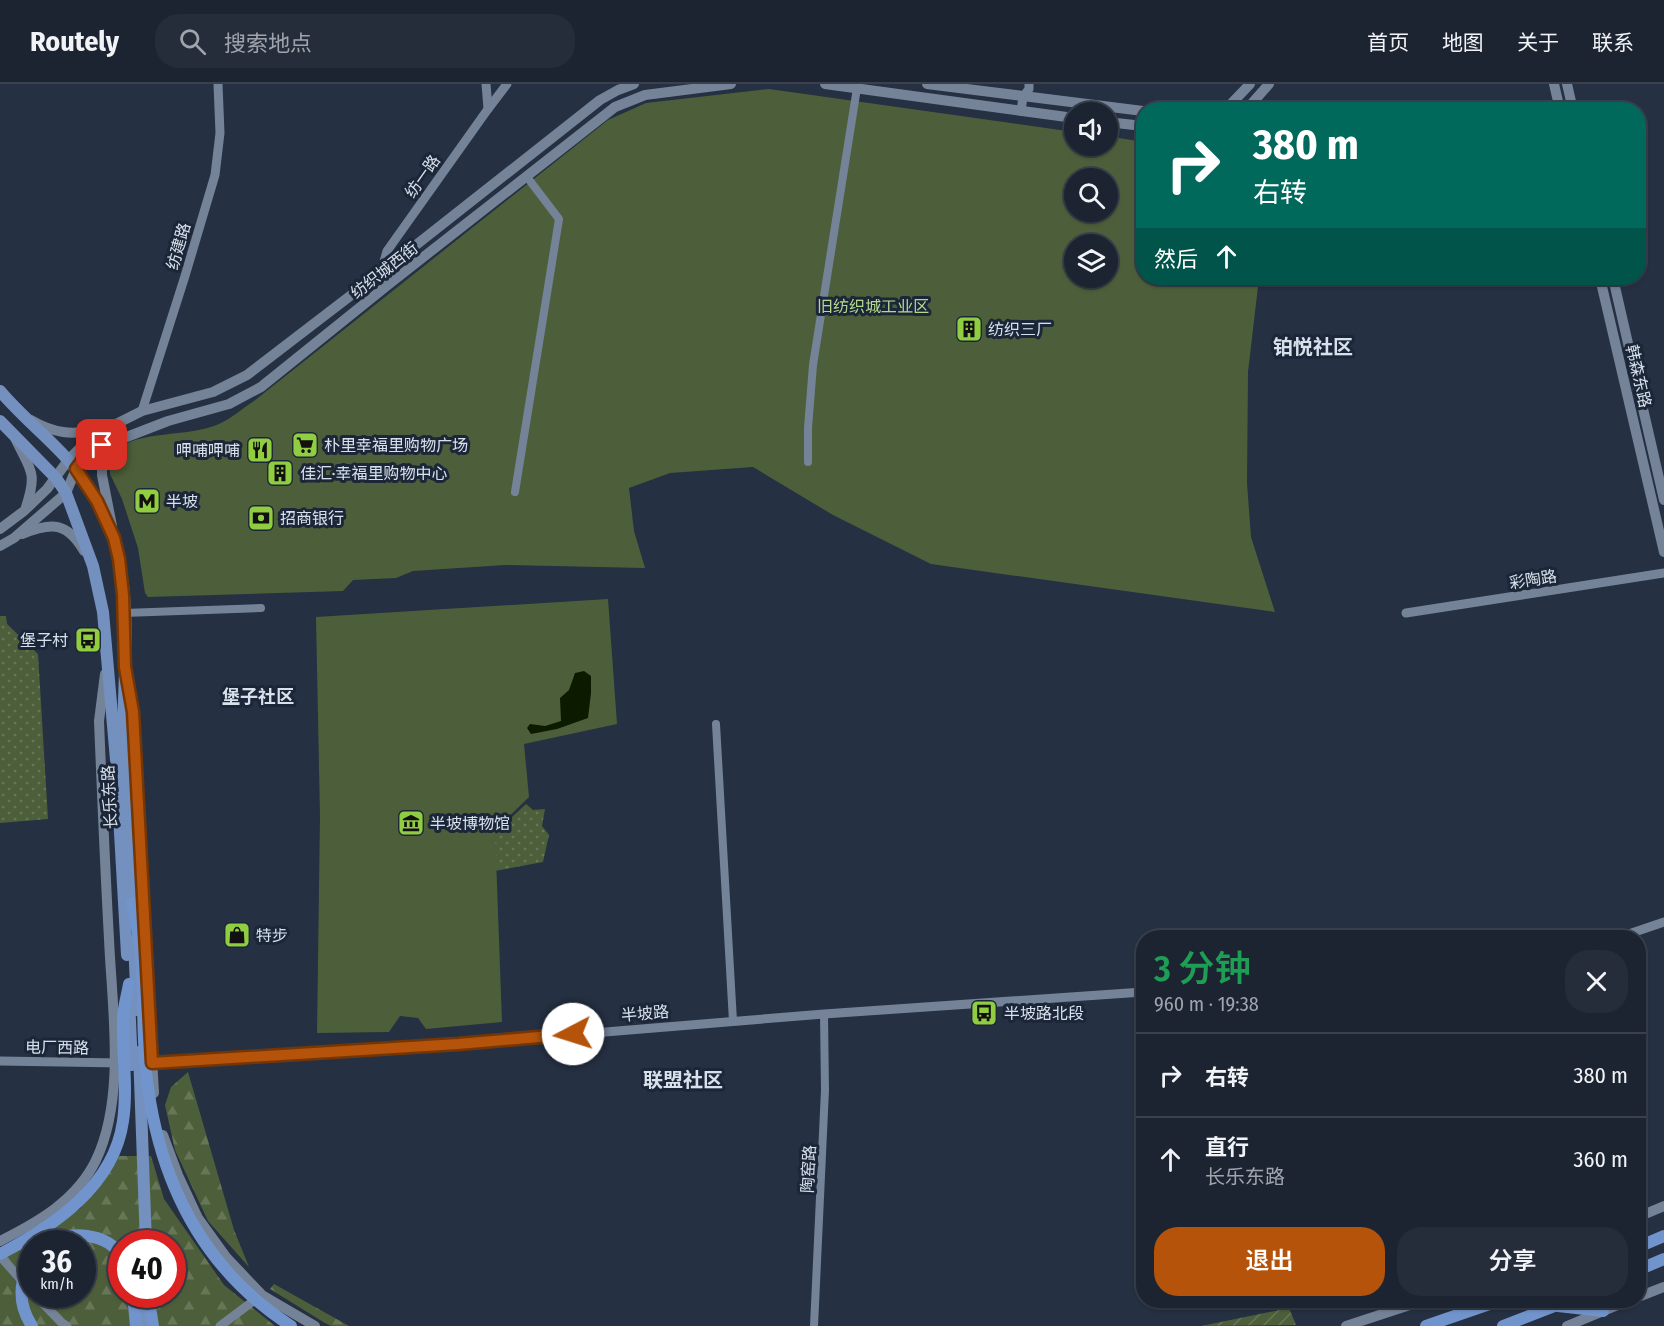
<!DOCTYPE html>
<html lang="zh">
<meta charset="utf-8">
<style>
body{margin:0;font-family:"Fira Sans Condensed","Noto Sans SC",sans-serif;background:#252c3a;color:#f1f3f6;height:100vh;display:flex;flex-direction:column;font-size:22px;white-space:nowrap}
*{box-sizing:border-box;margin:0}
p{font-size:20px;color:#a0a4ac}
.icon{flex:none;width:33px;height:33px;fill:none;stroke:currentColor;stroke-width:2;stroke-linecap:round;stroke-linejoin:round}
.map{position:relative;flex:1;overflow:hidden}
.side{position:absolute;left:1136px;top:846px;width:510px;height:378px;display:flex;flex-direction:column;background:#1c2432;border-radius:24px;box-shadow:0 2px 4px #0004,0 0 0 2px #3a414d}
.side>*{flex:none}
.guide{position:absolute;left:1136px;top:18px;width:510px;height:183px;border-radius:24px;box-shadow:0 2px 4px #0004,0 0 0 2px #3a414d;background:#00695c;color:#fff;overflow:hidden}
.buttons{position:absolute;left:1064px;top:18px;display:grid;gap:12px}
.buttons a{display:grid;place-items:center;width:54px;height:54px;border-radius:50%;background:#1c2432;box-shadow:0 2px 4px #0004,0 0 0 2px #3a414d;font-size:30px}
.speed{position:absolute;left:18px;top:1146px;display:flex;gap:12px;font-size:30px;font-weight:700;text-align:center}
.speed>*{display:grid;place-content:center;width:78px;height:78px;border-radius:50%;background:#1c2432;box-shadow:0 2px 4px #0004,0 0 0 2px #3a414d;line-height:1}
.speed small{font-size:15px;font-weight:400}
.speed .limit{border:9px solid #d22;background:#fff;color:#111}
.pin{position:absolute;display:grid;place-items:center;width:51px;height:51px;color:#fff;margin:-26px;border-radius:12px;box-shadow:0 3px 9px #0006}
.me{position:absolute;width:66px;margin:-33px;rotate:265deg;stroke-linejoin:round;filter:drop-shadow(0 0 4px #0008)}
.turn{display:flex;align-items:center;gap:21px;height:126px;padding:0 18px;font-size:27px}
.turn .icon{width:78px;height:78px;stroke-width:2.5}
.turn b{display:block;font-size:42px;line-height:51px}
.then{display:flex;align-items:center;height:57px;padding:0 18px;background:#0003;gap:12px;font-size:22px}
.round{display:grid;place-items:center;flex:none;width:63px;height:63px;border-radius:24px;background:#252c3a}
.summary{display:flex;align-items:center;justify-content:space-between;height:102px;padding:0 18px}
h1{font-size:36px;font-weight:600;line-height:45px;color:#1e9e55}
.action{display:flex;gap:12px;margin-top:auto;padding:12px 18px}
.action a{flex:1;height:69px;border-radius:24px;background:#b45309;color:#fff;font-size:24px;font-weight:600;line-height:69px;text-align:center}
.action a+a{background:#252c3a;color:#f1f3f6}
ul{padding:0;list-style:none}
li{display:flex;align-items:center;gap:18px;height:84px;padding:0 18px;border-top:2px solid #3a414d}
li div{flex:1}
li b{display:block;font-size:22px}
li em{font-style:normal}
header{display:flex;align-items:center;gap:36px;box-sizing:border-box;height:84px;padding:0 30px;background:#1c2432;border-bottom:2px solid #3a414d}
header strong{font-size:28px}
nav{display:flex;gap:33px;margin-inline-start:auto;font-size:21px}
.search{width:420px;height:54px;background:#252c3a;display:flex;align-items:center;gap:15px;box-sizing:border-box;padding:0 21px;border-radius:24px;color:#a0a4ac;font-size:22px}
.map>svg:first-child{display:block}
.grass{fill:url(#grass-dots)}
.forest{fill:url(#forest-firs);fill-rule:evenodd}
.park{fill:#4d5f3a;fill-rule:evenodd}
.garden{fill:url(#garden-furrows)}
.water{fill:#0c1b00}
.lines{fill:none;stroke-linecap:round;stroke-linejoin:round}
.minor{stroke:#758398;stroke-width:8}
.tertiary{stroke:#758398;stroke-width:9}
.secondary{stroke:#758398;stroke-width:10}
.primary{stroke:#7390bf;stroke-width:12}
.trunk{stroke:#7294cc;stroke-width:12}
.route-casing{stroke:#753606;stroke-width:15}
.route{stroke:#b45309;stroke-width:10}
.labels{text-anchor:middle;stroke-width:6;stroke-linejoin:round;paint-order:stroke}
.street-label{font-size:16px;fill:#d8e0eb;stroke:#1b2638}
.park-label{font-size:16px;fill:#b4d890;stroke:#1b2638}
.poi-label{font-size:16px;fill:#d8e0eb;stroke:#1b2638;text-anchor:start}
.neighbourhood-label{font-size:18px;font-weight:bold;fill:#d8e0eb;stroke:#1b2638}
.quarter-label{font-size:20px;font-weight:bold;fill:#d8e0eb;stroke:#1b2638}
</style>
<header>
<strong>Routely</strong>
<div class="search"><svg class="icon" aria-label="search" viewBox="0 0 24 24"><circle cx="10" cy="10" r="6"/><path d="M15 15l6 6"/></svg>搜索地点</div>
<nav><a>首页</a><a>地图</a><a>关于</a><a>联系</a></nav>
</header>
<div class="map">
<svg width="1664" height="1242" viewBox="0 0 1664 1242">
<defs>
<pattern id="grass-dots" width="8" height="8" patternUnits="userSpaceOnUse" patternTransform="scale(1.5)"><rect width="8" height="8" fill="#4d5f3a"/><path d="M2 2h.1M6 6h.1" fill="none" stroke="#667657" stroke-width="1.8" stroke-linecap="round"/></pattern>
<pattern id="forest-firs" width="22" height="20" patternUnits="userSpaceOnUse" patternTransform="scale(1.5)"><rect width="22" height="20" fill="#4d5f3a"/><path d="M5 1l3.5 6h-7zM16 11l3.5 6h-7z" fill="#667657"/></pattern>
<pattern id="garden-furrows" width="10" height="10" patternUnits="userSpaceOnUse" patternTransform="scale(1.5)"><rect width="10" height="10" fill="#4d5f3a"/><path d="M-1 1l2-2M0 10L10 0M9 11l2-2" fill="none" stroke="#667657"/></pattern>
</defs>
<rect width="100%" height="100%" fill="#253042"/>
<g class="grass">
<polygon points="0,532 6,532 7,540 38,570 48,735 0,739"/>
<polygon points="526,720 533,726 545,725 542,742 549,751 543,778 495,787 495,749"/>
</g>
<g class="forest">
<polygon points="188,988 234,1146 249,1183 208,1137 175,1066 165,1021 171,1003"/>
<path d="M118,1072H151L164,1115L224,1201L275,1242H0V1177L81,1124ZM32,1160H82V1210H32ZM122,1160H172V1210H122Z"/>
<polygon points="274,1200 349,1242 331,1242 325,1239 270,1205"/>
</g>
<g class="park">
<path d="M769,5L1074,48V62H1107V52L1143,58V194H1259L1248,288L1247,399L1251,453L1275,528L931,480L833,431L753,383L670,389L629,404L634,447L645,484L505,481L413,487L396,494L353,496L343,507L148,513L145,509L138,464L122,415L110,390L108,376L112,368C143,344 184,355 219,340C231,335 243,324 254,317L608,36L646,19ZM1074,94H1107V128H1074ZM1074,160H1107V194H1074Z"/>
<polygon points="608,515 617,640 524,660 529,713 495,746 502,938 426,945 418,934 400,932 389,948 317,949 320,732 316,533"/>
</g>
<polygon class="garden" points="1289,1224 1296,1241 1201,1242"/>
<polygon class="water" points="584,587 591,592 591,609 588,634 557,645 531,650 527,644 530,640 545,642 561,637 560,614 569,606 575,589"/>
<g class="lines">
<g class="minor">
<polyline points="808,378 808,344 813,281 857,4"/>
<polyline points="515,408 559,135 527,93"/>
<polyline points="124,529 261,524"/>
<polyline points="716,640 733,937"/>
<polyline points="814,1242 825,1006 824,930"/>
</g>
<g class="tertiary">
<polyline points="488,25 507,0"/>
<polyline points="1021,27 1023,13 1029,5 1029,0"/>
<polyline points="389,200 381,188 387,167 488,25 486,0"/>
<polyline points="142,327 185,192 215,91 220,49 218,0"/>
<polyline points="1406,529 1664,489"/>
<polyline points="1617,854 1664,838"/>
<polyline points="0,977 121,979"/>
<polyline points="146,979 458,960 824,930 1143,908"/>
<polyline points="0,1172 32,1208"/>
<polyline points="34,1210 62,1239 67,1242"/>
<polyline points="220,1242 260,1212"/>
</g>
<g class="secondary">
<polyline points="825,0 1074,34"/>
<polyline points="927,0 1143,27"/>
<polyline points="1554,0 1560,26"/>
<polyline points="1567,0 1573,26"/>
<polyline points="1224,26 1231,20 1250,0"/>
<polyline points="1246,26 1269,0"/>
<polyline points="1107,38 1143,42"/>
<polyline points="1600,194 1664,468"/>
<polyline points="1613,194 1664,416"/>
<path d="M31,336C53,349 73,352 96,345"/>
<path d="M15,354C30,386 38,387 26,423"/>
<polyline points="110,359 102,380 102,391 112,442"/>
<polyline points="0,445 24,427 47,405 69,375 92,352 142,327 213,308 247,291 397,176 600,16 618,6 634,0"/>
<path d="M22,450C52,438 67,438 84,467"/>
<polyline points="0,462 14,454 66,409 76,385 93,366 168,337 229,320 261,303 389,200 615,23 645,11 731,0"/>
<polyline points="128,597 133,629 147,878"/>
<polyline points="148,902 154,1009"/>
<polyline points="163,1051 178,1091 198,1134 226,1173 262,1211 315,1242"/>
<polyline points="1638,1133 1664,1122"/>
<path d="M0,1157C38,1138 77,1116 96,1076C126,1013 112,924 109,855C105,783 102,710 99,637L105,590"/>
<polyline points="1638,1213 1664,1203"/>
<polyline points="1346,1242 1425,1216"/>
<polyline points="1567,1242 1630,1216"/>
</g>
<g class="primary">
<path d="M0,307C34,347 72,369 98,419C104,431 110,444 114,456C134,522 122,601 123,669C124,722 129,775 132,827"/>
<polyline points="0,337 56,394 66,409 93,482 103,528 116,676"/>
<polyline points="118,714 127,871"/>
<polyline points="134,857 137,926"/>
<polyline points="129,915 132,981"/>
<polyline points="139,968 146,1160"/>
<polyline points="140,1210 143,1242"/>
</g>
<g class="trunk">
<path d="M132,819C135,833 138,848 140,863C145,910 141,958 148,1004C162,1103 206,1187 291,1242"/>
<path d="M47,1160C69,1146 107,1148 122,1173"/>
<polyline points="1638,1163 1664,1152"/>
<path d="M0,1170C54,1142 114,1102 123,1037C128,1004 122,969 123,936C123,924 127,912 129,900"/>
<path d="M32,1176C18,1197 18,1221 32,1242"/>
<polyline points="1638,1186 1664,1175"/>
<polyline points="133,1210 136,1242"/>
<polyline points="148,1211 153,1242"/>
<polyline points="1558,1222 1603,1227"/>
<polyline points="1426,1242 1501,1216"/>
<polyline points="1503,1242 1570,1216"/>
</g>
</g>
<g class="lines">
<defs>
<polyline id="route" points="102,361 84,374 76,385 97,417 114,454 119,475 123,511 125,583 133,628 152,979 458,960 573,950"/>
</defs>
<use href="#route" class="route-casing"/>
<use href="#route" class="route"/>
</g>
<defs>
<symbol id="building-square" viewBox="-11 -11 22 22"><rect x="-9" y="-9" width="18" height="18" rx="4" fill="#90cd40" stroke="#1b2638"/><path d="M-4-6H4V6H1V3H-1V6H-4ZM-2.5-4.3h1.7v1.8h-1.7ZM.8-4.3h1.7v1.8H.8ZM-2.5-1h1.7V.8h-1.7ZM.8-1h1.7V.8H.8Z" fill="#111"/></symbol>
<symbol id="supermarket-square" viewBox="-11 -11 22 22"><rect x="-9" y="-9" width="18" height="18" rx="4" fill="#90cd40" stroke="#1b2638"/><path d="M-6-5.5h2.5l.6 2H6L4.5 2H-2.5L-4.4-4H-6ZM-1.5 3.2a1.3 1.3 0 1 0 .1 0ZM3 3.2a1.3 1.3 0 1 0 .1 0Z" fill="#111"/></symbol>
<symbol id="restaurant-square" viewBox="-11 -11 22 22"><rect x="-9" y="-9" width="18" height="18" rx="4" fill="#90cd40" stroke="#1b2638"/><path d="M-5-6h1v4h1v-4h1v4h1v-4h1v5L-1.5 .5V6h-2V.5L-5-1ZM5-6V6H3V1.5H1.5Q1.5-4 5-6Z" fill="#111"/></symbol>
<symbol id="metro-square" viewBox="-11 -11 22 22"><rect x="-9" y="-9" width="18" height="18" rx="4" fill="#90cd40" stroke="#1b2638"/><path d="M-5.5 5V-5H-3L0 0L3-5H5.5V5H3V-.5L0 4L-3-.5V5Z" fill="#111"/></symbol>
<symbol id="bank-square" viewBox="-11 -11 22 22"><rect x="-9" y="-9" width="18" height="18" rx="4" fill="#90cd40" stroke="#1b2638"/><path d="M-6-4H6V4H-6ZM0-2.3a2.3 2.3 0 1 0 0 4.6a2.3 2.3 0 1 0 0-4.6Z" fill="#111"/></symbol>
<symbol id="bus-square" viewBox="-11 -11 22 22"><rect x="-9" y="-9" width="18" height="18" rx="4" fill="#90cd40" stroke="#1b2638"/><path d="M-5-6H5V4H4V6H2V4H-2V6H-4V4H-5ZM-3.5-4V0h7V-4ZM-3.5 1.2v1.5H-2V1.2ZM2 1.2v1.5H3.5V1.2Z" fill="#111"/></symbol>
<symbol id="museum-square" viewBox="-11 -11 22 22"><rect x="-9" y="-9" width="18" height="18" rx="4" fill="#90cd40" stroke="#1b2638"/><path d="M0-6L6-3V-2H-6V-3ZM-5-1h2V3h-2ZM-1-1h2V3h-2ZM3-1h2V3H3ZM-6 4H6V6H-6Z" fill="#111"/></symbol>
<symbol id="shop-square" viewBox="-11 -11 22 22"><rect x="-9" y="-9" width="18" height="18" rx="4" fill="#90cd40" stroke="#1b2638"/><path d="M-5-2.5h2.3a2.7 3.5 0 0 1 5.4 0H5L5.5 6h-11ZM-1.5-2.5h3a1.5 2.3 0 0 0-3 0Z" fill="#111"/></symbol>
</defs>
<g fill-rule="evenodd">
<use href="#building-square" x="954" y="230" width="30" height="30"/>
<use href="#supermarket-square" x="290" y="346" width="30" height="30"/>
<use href="#restaurant-square" x="245" y="351" width="30" height="30"/>
<use href="#building-square" x="265" y="374" width="30" height="30"/>
<use href="#metro-square" x="132" y="402" width="30" height="30"/>
<use href="#bank-square" x="246" y="419" width="30" height="30"/>
<use href="#bus-square" x="73" y="541" width="30" height="30"/>
<use href="#museum-square" x="396" y="724" width="30" height="30"/>
<use href="#shop-square" x="222" y="836" width="30" height="30"/>
<use href="#bus-square" x="969" y="914" width="30" height="30"/>
</g>
<g class="labels">
<g class="street-label">
<text transform="translate(422 92) rotate(-55)" y="6">纺一路</text>
<text transform="translate(178 162) rotate(-74)" y="6">纺建路</text>
<text transform="translate(384 186) rotate(-38)" y="6">纺织城西街</text>
<text transform="translate(1639 292) rotate(77)" y="6">韩森东路</text>
<text transform="translate(1533 495) rotate(-9)" y="6">彩陶路</text>
<text transform="translate(109 713) rotate(-93)" y="6">长乐东路</text>
<text transform="translate(645 929) rotate(-5)" y="6">半坡路</text>
<text transform="translate(57 963) rotate(1)" y="6">电厂西路</text>
<text transform="translate(808 1085) rotate(-87)" y="6">陶窑路</text>
</g>
<g class="park-label">
<text x="873" y="228">旧纺织城工业区</text>
</g>
<g class="poi-label">
<text x="988" y="251">纺织三厂</text>
<text x="324" y="367">朴里幸福里购物广场</text>
<text x="240" y="372" text-anchor="end">呷哺呷哺</text>
<text x="300" y="395">佳汇·幸福里购物中心</text>
<text x="166" y="423">半坡</text>
<text x="280" y="440">招商银行</text>
<text x="68" y="562" text-anchor="end">堡子村</text>
<text x="430" y="745">半坡博物馆</text>
<text x="256" y="857">特步</text>
<text x="1004" y="935">半坡路北段</text>
</g>
<g class="neighbourhood-label">
<text x="258" y="619">堡子社区</text>
</g>
<g class="quarter-label">
<text x="1313" y="270">铂悦社区</text>
<text x="683" y="1003">联盟社区</text>
</g>
</g>
</svg>
<div class="buttons">
<a><svg class="icon" aria-label="sound" viewBox="0 0 24 24"><path d="M4 9h4l5-4v14l-5-4H4zM17 9q2 3 0 6"/></svg></a>
<a><svg class="icon" aria-label="search" viewBox="0 0 24 24"><circle cx="10" cy="10" r="6"/><path d="M15 15l6 6"/></svg></a>
<a><svg class="icon" aria-label="layers" viewBox="0 0 24 24"><path d="M12 4l9 5-9 5-9-5zM3 14l9 5 9-5"/></svg></a>
</div>
<div class="speed"><div>36<small>km/h</small></div><div class="limit">40</div></div>
<div class="pin" style="left:102px;top:361px;background:#d93025"><svg class="icon" aria-label="arrive" viewBox="0 0 24 24"><path d="M6 21V4h12l-3 4 3 4H6"/></svg></div>
<svg class="me" style="left:573px;top:950px" viewBox="-20 -20 40 40"><circle r="19" fill="#fff"/><path d="M0-13L10 11 0 6-10 11z" fill="#b45309"/></svg>
<div class="guide">
<div class="turn"><svg class="icon" aria-label="right" viewBox="0 0 24 24"><path d="M7 20v-9h11M14 6l5 5-5 5"/></svg><div><b>380 m</b>右转</div></div>
<div class="then">然后<svg class="icon" aria-label="ahead" viewBox="0 0 24 24"><path d="M12 20V5M6 11l6-6 6 6"/></svg></div>
</div>
<section class="side">
<div class="summary"><div><h1>3 分钟</h1><p>960 m · 19:38</p></div><a class="round"><svg class="icon" aria-label="close" viewBox="0 0 24 24"><path d="M6 6l12 12M18 6L6 18"/></svg></a></div>
<ul>
<li><svg class="icon" aria-label="right" viewBox="0 0 24 24"><path d="M7 20v-9h11M14 6l5 5-5 5"/></svg><div><b>右转</b></div><em>380 m</em></li>
<li><svg class="icon" aria-label="ahead" viewBox="0 0 24 24"><path d="M12 20V5M6 11l6-6 6 6"/></svg><div><b>直行</b><p>长乐东路</p></div><em>360 m</em></li>
</ul>
<div class="action"><a>退出</a><a>分享</a></div>
</section>
</div>
